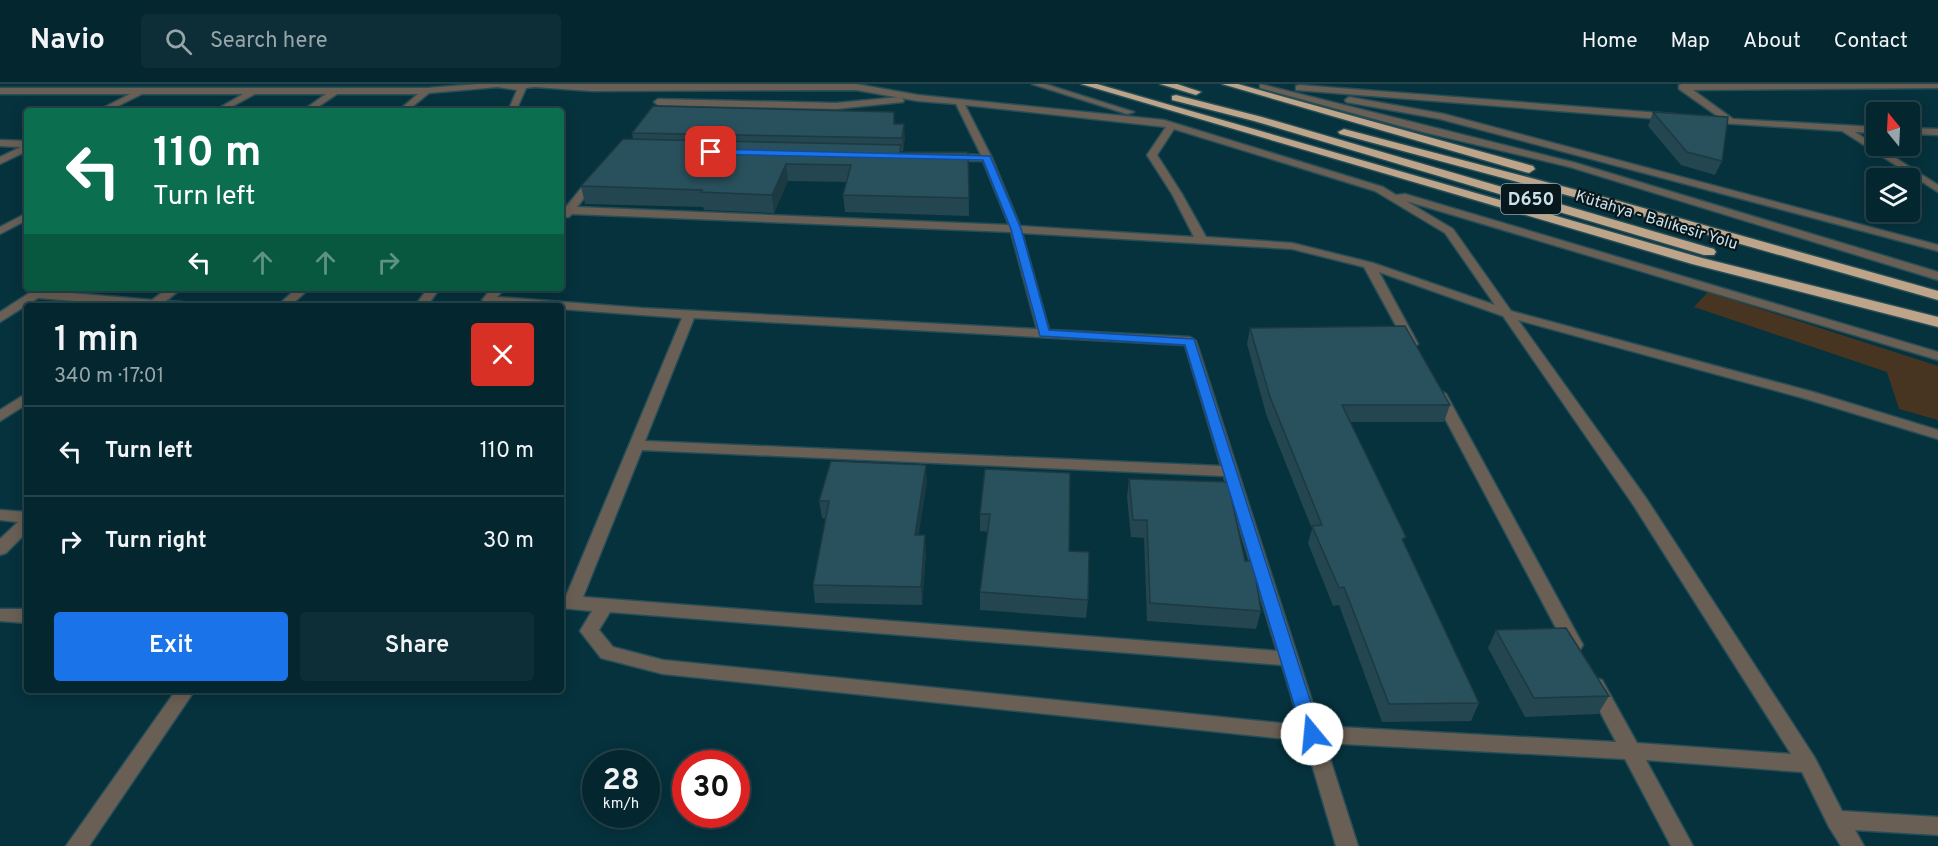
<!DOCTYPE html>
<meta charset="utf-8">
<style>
body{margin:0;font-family:Overpass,sans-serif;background:#0d2e36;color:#f1f3f6;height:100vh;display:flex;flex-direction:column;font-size:22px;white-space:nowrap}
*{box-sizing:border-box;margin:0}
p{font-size:20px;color:#97a5aa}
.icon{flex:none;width:33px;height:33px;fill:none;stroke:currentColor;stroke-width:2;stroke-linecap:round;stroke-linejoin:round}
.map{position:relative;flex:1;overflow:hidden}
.details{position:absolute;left:24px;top:219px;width:540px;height:390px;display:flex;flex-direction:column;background:#04262e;border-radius:6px;box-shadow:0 3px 15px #0003,0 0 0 2px #25434a}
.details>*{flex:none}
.banner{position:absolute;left:24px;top:24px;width:540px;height:183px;border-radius:6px;box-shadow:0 3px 15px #0003,0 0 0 2px #25434a;background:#0b6e4f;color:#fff;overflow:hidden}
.needle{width:39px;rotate:342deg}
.controls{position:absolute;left:1866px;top:18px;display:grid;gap:12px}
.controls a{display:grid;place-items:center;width:54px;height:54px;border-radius:6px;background:#04262e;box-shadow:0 3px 15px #0003,0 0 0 2px #25434a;font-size:30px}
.speed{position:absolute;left:582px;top:666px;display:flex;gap:12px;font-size:30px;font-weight:700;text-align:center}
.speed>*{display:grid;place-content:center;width:78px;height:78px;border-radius:50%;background:#04262e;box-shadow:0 3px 15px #0003,0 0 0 2px #25434a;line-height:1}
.speed small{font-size:15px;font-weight:400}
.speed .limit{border:9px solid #d22;background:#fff;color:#111}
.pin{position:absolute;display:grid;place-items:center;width:51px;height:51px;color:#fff;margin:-26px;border-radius:12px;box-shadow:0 3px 9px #0006}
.me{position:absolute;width:66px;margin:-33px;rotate:343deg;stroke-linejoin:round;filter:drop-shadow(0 0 4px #0008)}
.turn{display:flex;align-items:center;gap:21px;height:126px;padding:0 30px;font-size:27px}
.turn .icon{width:78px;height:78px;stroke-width:2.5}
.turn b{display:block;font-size:42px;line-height:51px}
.lanes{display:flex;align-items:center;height:57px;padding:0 30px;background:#0003;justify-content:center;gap:30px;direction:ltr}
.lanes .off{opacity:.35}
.round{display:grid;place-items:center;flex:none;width:63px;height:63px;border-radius:6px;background:#0d2e36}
.headline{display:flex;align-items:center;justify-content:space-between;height:102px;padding:0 30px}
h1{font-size:36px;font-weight:600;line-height:45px}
.button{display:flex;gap:12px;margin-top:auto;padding:12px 30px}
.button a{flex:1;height:69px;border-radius:6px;background:#1a73e8;color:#fff;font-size:24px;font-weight:600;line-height:69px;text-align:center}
.button a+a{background:#0d2e36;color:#f1f3f6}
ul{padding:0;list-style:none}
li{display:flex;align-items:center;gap:18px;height:90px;padding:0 30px;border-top:2px solid #25434a}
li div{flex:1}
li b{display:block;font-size:22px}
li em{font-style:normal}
header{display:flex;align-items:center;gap:36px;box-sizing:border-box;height:84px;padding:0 30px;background:#04262e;border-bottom:2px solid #25434a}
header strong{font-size:28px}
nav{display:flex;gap:33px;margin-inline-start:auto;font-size:21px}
.search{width:420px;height:54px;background:#0d2e36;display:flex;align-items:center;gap:15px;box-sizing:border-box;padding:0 21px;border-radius:6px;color:#97a5aa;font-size:22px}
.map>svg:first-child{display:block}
.green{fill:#473521}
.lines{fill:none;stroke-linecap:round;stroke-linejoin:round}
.minor-casing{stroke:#264e58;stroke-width:3}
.highway-casing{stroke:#264e58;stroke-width:3}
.minor{fill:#6a5f54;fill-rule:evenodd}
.highway{fill:#bea488;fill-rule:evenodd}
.wall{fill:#234650}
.shaded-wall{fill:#1d3941}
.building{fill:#29515d;stroke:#1d3941;stroke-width:1.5}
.route{fill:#1a73e8;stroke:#114b97;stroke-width:1.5}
.labels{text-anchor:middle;stroke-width:4.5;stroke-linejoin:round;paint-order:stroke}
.far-street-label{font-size:16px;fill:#cce1e8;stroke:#07171c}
.shield{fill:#07171c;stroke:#91a4ab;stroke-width:1.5}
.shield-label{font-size:18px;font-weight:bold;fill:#cce1e8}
</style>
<header>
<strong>Navio</strong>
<div class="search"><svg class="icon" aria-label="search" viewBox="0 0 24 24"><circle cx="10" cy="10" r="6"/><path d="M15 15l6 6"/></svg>Search here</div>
<nav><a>Home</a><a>Map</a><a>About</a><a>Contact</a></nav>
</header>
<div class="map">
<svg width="1938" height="762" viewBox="0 0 1938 762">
<rect width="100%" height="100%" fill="#06323d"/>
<polygon class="green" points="1708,208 1938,282 1938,336 1899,325 1887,288 1694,223"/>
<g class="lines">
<defs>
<g id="minor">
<path d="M478,0H856L918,11L1164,36L1383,103L1396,111L1405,110L1938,268V276L1406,117L1453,145L1511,227L1813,308L1938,346V355L1803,314L1518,236L1646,414L1815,674L1842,727L1938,733V751L1855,746L1864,762H1841L1829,743L1802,688L1646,676L1693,762H1671L1625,675L1325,659L1358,762H1336L1305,657L663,590L601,574L580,547L592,527L561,524V512H566L682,234L561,225V222L488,220L482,216L492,204H505L497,213L642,224L1037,245L1011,148L572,130L569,133H561V123H566L591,92L595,91L600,94L577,123L1009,141L983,77L948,76L943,73L948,70L981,71L956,20L918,17L856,6L592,7L535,3L526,4L516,27H508L517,6L498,3L429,9L407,27H398L418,10H337L312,27H302L326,10H255L224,27H214L243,10H142L108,27H97L130,10H0V4H427ZM965,21L1166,43L1147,71L1172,110L1194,153L1020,142L992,74ZM1174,45L1375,107L1445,149L1495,221L1373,179L1292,159L1206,153L1182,110L1157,71ZM1022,149L1292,165L1364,183L1406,260L1412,264L1418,260L1379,188L1503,232L1634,422L1791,670L1637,659L1602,596L1595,594L1588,596L1586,601L1616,658L1320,642L1196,257L1190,253L1049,246ZM694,234L1185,261L1221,382L645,357ZM642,366L1224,392L1277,567L583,513ZM610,528L1282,581L1300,641L663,576L613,563L599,546Z"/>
<polygon points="1032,0 1045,0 1134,28 1127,30"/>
<polygon points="1260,0 1576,79 1938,188 1938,196 1570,83 1423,48 1260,4"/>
<polygon points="1682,0 1938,0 1938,4 1693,6 1733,35 1876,43 1876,49 1855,48 1938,101 1938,108 1842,47 1706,38 1706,34 1720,34 1679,5 1679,1"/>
<polygon points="1299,1 1673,30 1677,33 1673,36 1296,6 1296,2"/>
<polygon points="900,13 904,16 903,18 836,25 658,21 654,18 658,15 836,19"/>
<polygon points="1349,13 1444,30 1938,161 1938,167 1440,35 1346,18 1345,16"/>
<polygon points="1910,44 1938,45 1938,51 1910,50"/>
<polygon points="0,56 27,57 27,67 0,80 0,73 21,63 0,62"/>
<polygon points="27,129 27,136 0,150 0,143"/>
<polygon points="37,204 51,204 48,207 152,216 168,204 182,204 166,217 182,218 188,222 138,222 38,214 0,238 0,228"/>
<polygon points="297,204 310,204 290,222 277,222"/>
<polygon points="428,204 440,204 427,222 415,222"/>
<polygon points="1439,306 1446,310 1583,561 1580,566 1574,568 1568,566 1565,561 1432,310"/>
<polygon points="27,309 27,320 0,337 0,326"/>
<polygon points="0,426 27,428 27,448 6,469 0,471 0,455 18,438 0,436"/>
<polygon points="0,525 27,525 27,539 0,537"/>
<polygon points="176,606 195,606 89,762 66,762"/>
</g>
<g id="highway">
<polygon points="1081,0 1097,0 1702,174 1938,233 1938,243 1692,180"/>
<polygon points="1160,0 1177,0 1201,8 1196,11"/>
<polygon points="1222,0 1238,0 1533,82 1535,85 1529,89 1525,88"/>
<polygon points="1176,11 1262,33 1714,165 1716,168 1714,171 1704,171 1254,37 1172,16 1172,12"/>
<polygon points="1344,45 1615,116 1938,207 1938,216 1607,122 1340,50 1338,48"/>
</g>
</defs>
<use href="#minor" class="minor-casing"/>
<use href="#highway" class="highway-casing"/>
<use href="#minor" class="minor"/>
<use href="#highway" class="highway"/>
</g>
<g class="wall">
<polygon points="1653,28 1722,77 1715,91 1681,81 1648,42"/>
<polygon points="894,40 905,53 903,67 901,67 901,68 968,68 969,132 845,128 843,111 847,98 788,97 774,129 704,126 703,123 585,120 581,102 633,55 632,49"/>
<polygon points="1250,244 1450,321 1444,338 1350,338 1404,459 1479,619 1471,637 1382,638 1339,521 1333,522 1308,459 1312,445 1266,330 1247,260"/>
<polygon points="985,385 1069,467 1088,516 1086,534 980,526 980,508 988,448 980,447 980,430"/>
<polygon points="1129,395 1245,477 1261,527 1256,545 1147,537 1144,454 1131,453 1127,413"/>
<polygon points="927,398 918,451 926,469 922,521 815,519 813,501 826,435 822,434 819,417"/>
<polygon points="1496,546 1609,612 1598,630 1525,633 1488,564"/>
</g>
<g class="shaded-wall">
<polygon points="904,40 905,53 903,67 902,54"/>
<polygon points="786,80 788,97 774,129 772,111"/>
<polygon points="926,381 927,398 916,469 915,451"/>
<polygon points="925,451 926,469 922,521 921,503"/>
</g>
<g class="building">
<polygon points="653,22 894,28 894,40 904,40 902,54 632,49"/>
<polygon points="1653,28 1728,33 1722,77 1687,68"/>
<polygon points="623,55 901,61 900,68 968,68 969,114 843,111 851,81 786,80 772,111 701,108 702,106 581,102"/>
<polygon points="1405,242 1450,321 1342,321 1406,453 1402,455 1479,619 1389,620 1344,503 1339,504 1312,442 1322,441 1270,313 1250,244"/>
<polygon points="831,377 926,381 915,451 925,451 921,503 813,501 829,417 819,417"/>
<polygon points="985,385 1070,389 1069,467 1089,468 1088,516 980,508 990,430 980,430"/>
<polygon points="1129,395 1228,398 1245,477 1253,477 1261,527 1150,519 1147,436 1133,436"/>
<polygon points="1566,544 1609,612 1534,614 1496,546"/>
</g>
<polygon class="route" points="711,65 990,72 1021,145 1049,246 1194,255 1321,650 1319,655 1312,657 1306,655 1303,650 1185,261 1040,252 1011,145 983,76 707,70 707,66"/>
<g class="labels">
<g class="far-street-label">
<text transform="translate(1657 135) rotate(17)" y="6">Kütahya - Balıkesir Yolu</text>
</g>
<rect class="shield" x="1501" y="100" width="60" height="30" rx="4.5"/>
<g class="shield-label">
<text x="1531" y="121">D650</text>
</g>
</g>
</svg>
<div class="controls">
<a><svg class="needle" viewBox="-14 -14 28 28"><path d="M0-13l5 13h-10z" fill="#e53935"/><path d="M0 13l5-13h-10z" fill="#97a5aa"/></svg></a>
<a><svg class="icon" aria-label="layers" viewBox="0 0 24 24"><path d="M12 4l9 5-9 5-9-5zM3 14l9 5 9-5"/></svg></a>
</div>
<div class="speed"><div>28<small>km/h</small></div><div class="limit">30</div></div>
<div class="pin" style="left:711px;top:68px;background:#d93025"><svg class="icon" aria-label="arrive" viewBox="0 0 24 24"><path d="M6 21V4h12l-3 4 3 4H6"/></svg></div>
<svg class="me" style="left:1312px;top:650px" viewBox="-20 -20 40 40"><circle r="19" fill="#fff"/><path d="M0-13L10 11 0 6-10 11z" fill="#1a73e8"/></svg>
<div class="banner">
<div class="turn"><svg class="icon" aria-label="left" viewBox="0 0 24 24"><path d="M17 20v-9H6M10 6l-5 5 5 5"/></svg><div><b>110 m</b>Turn left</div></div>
<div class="lanes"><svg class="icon" aria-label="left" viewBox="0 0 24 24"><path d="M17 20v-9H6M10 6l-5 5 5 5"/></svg><svg class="icon off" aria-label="ahead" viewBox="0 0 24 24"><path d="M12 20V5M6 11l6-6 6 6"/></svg><svg class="icon off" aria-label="ahead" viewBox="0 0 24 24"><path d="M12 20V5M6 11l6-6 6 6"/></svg><svg class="icon off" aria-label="right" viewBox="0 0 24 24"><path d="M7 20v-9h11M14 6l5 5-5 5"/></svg></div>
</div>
<section class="details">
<div class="headline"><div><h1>1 min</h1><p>340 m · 17:01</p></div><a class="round" style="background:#d93025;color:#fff"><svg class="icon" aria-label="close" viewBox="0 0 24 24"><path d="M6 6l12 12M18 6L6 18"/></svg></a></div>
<ul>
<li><svg class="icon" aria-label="left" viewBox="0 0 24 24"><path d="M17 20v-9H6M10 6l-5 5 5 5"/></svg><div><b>Turn left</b></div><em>110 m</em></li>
<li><svg class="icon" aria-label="right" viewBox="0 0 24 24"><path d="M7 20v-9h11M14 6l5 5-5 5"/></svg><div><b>Turn right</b></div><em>30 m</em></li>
</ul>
<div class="button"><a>Exit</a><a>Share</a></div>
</section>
</div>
